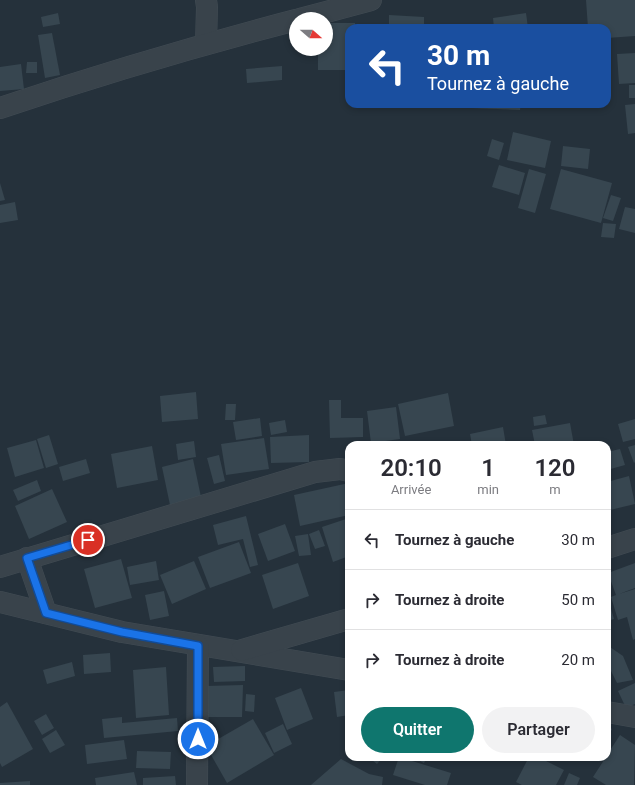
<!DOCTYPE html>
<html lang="fr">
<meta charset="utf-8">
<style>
body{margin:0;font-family:Roboto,sans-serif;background:#f2f2f3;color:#2b2b33;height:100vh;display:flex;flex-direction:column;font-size:15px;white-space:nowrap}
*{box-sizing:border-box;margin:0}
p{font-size:13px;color:#7c7c81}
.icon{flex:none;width:22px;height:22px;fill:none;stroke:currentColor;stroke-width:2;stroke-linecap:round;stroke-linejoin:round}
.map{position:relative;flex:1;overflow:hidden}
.details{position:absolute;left:345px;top:441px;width:266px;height:320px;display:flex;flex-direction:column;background:#fff;border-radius:12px;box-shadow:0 2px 6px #0003}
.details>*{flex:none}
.hud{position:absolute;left:345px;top:24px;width:266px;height:84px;border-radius:12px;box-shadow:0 2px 6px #0003;background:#1a4fa0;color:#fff;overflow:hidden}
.needle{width:26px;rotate:110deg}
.tools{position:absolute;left:289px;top:12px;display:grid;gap:8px}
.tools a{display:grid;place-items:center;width:44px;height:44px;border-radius:50%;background:#fff;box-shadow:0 2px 6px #0003;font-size:20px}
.pin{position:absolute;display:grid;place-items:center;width:34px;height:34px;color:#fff;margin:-17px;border:2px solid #fff;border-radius:50%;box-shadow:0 1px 4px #0007}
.me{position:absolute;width:44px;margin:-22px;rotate:0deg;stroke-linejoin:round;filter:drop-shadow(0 0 3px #0008)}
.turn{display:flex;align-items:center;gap:14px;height:84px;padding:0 16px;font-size:18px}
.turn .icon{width:52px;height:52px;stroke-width:2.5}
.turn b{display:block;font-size:28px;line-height:34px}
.eta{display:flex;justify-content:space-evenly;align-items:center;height:68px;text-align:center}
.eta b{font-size:24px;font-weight:600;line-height:28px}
.action{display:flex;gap:8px;margin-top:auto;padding:8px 16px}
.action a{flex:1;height:46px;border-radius:24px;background:#0f766e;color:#fff;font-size:16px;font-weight:600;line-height:46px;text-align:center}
.action a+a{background:#f2f2f3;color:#2b2b33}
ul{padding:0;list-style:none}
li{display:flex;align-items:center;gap:12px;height:60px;padding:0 16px;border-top:1px solid #e1e1e2}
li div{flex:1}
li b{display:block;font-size:15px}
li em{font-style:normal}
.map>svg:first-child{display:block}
.building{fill:#374650}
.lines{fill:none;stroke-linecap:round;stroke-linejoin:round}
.minor-casing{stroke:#424c54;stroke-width:22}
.minor{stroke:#39434b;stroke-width:21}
.route-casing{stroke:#114b97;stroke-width:10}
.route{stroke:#1a73e8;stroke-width:7}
</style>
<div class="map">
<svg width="635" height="785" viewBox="0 0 635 785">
<rect width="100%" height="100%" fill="#25313b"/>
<g class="building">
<polygon points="586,0 635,0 635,36 607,38 607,28 588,28"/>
<polygon points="58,13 60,24 43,27 41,17"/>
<polygon points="526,13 528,28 494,28 493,18"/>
<polygon points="389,15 424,17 424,28 389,28"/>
<polygon points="326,23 355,23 355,28 349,28 349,70 318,70 318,49 326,49"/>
<polygon points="52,33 60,75 45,78 38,35"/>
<polygon points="635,53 635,83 619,84 617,54"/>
<polygon points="27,62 37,62 37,73 26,73"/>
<polygon points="21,64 24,89 0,91 0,67"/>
<polygon points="282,66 282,80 247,83 246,69"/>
<rect x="629" y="85" width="6" height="13"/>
<polygon points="471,104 521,104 520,110 471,108"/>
<polygon points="635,104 635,133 628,134 625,105"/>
<polygon points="513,132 551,141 545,168 507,160"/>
<polygon points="492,139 504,143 499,160 487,156"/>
<polygon points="563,146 590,149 588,169 561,166"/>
<polygon points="499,165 525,173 519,195 492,187"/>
<polygon points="529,169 546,174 535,213 518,208"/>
<polygon points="561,169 612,183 601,223 550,209"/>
<polygon points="0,183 5,200 0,201"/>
<polygon points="611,195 621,198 613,221 603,218"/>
<polygon points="15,202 18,220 0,223 0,205"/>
<polygon points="625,207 635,209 635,233 619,229"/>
<polygon points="603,223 616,224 614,238 601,237"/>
<polygon points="196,392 198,419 162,422 160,396"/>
<polygon points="448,393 454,426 405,436 398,404"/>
<polygon points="329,400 341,400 341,418 363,418 363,437 330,438"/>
<polygon points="226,404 236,404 235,420 225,420"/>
<polygon points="396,407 400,439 371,443 367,411"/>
<polygon points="545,415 547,424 534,426 533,417"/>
<polygon points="260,418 262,436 236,440 233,422"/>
<polygon points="635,419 635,439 623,442 618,424"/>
<polygon points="285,420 287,432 271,435 269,423"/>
<polygon points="570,423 574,445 535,445 532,430"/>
<polygon points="503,427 506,445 472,445 470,434"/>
<polygon points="49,435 58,464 46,468 37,439"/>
<polygon points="309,435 309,462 271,463 270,437"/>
<polygon points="264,438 269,469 226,475 221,444"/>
<polygon points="36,440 44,468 15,477 7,448"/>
<polygon points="194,441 196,457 178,460 176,444"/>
<polygon points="635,445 635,462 634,463 628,447"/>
<polygon points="152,446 158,480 117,488 111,454"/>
<polygon points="620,449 625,465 607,470 607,452"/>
<polygon points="219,455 225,481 214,484 207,458"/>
<polygon points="86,459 90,473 63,481 59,467"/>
<polygon points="193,459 201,497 170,505 162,467"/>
<polygon points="629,476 635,504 610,510 607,497 607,482"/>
<polygon points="37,480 41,491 18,501 13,490"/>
<polygon points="349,483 349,515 300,526 294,495"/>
<polygon points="52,489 67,522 29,539 15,506"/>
<polygon points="246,516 258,565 250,567 243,539 218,545 213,525"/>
<polygon points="349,518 349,556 333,562 322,527"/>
<polygon points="285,524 295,551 268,561 258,534"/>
<polygon points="319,530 325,546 315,549 309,534"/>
<polygon points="308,534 311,555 299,556 295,536"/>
<polygon points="239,542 251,573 210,588 198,557"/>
<polygon points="121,559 132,598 95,608 84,569"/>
<polygon points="156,561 159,580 130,585 127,567"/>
<polygon points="194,561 206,589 172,604 160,575"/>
<polygon points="298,563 309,596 273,609 262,575"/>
<polygon points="635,563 635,588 619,594 635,589 635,639 633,640 627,617 618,620 611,597 616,595 608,573"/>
<polygon points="164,591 169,616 150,620 145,595"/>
<polygon points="609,602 614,619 607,621 607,603"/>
<polygon points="607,645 623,656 633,680 617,683 607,663"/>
<polygon points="110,653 111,672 84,674 83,655"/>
<polygon points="72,662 75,676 47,684 43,670"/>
<polygon points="245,666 245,681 214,682 213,667"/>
<polygon points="166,667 169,715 136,718 133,670"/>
<polygon points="635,683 635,704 626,708 618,691"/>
<polygon points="243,685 242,717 206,717 206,686"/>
<polygon points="301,688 313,719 287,730 275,698"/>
<polygon points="349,690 349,715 337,717 334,692"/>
<polygon points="246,694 255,695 254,712 245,711"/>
<polygon points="7,702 33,749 2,767 0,763 0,707"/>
<polygon points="46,714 54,728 42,735 34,721"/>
<polygon points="122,717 122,723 177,718 178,731 104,738 102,719"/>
<polygon points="253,719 274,755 227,783 206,746"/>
<polygon points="283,724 292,744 274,753 265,733"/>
<polygon points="607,726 612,729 607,739"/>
<polygon points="56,730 65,745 50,753 42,739"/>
<polygon points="620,735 635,745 634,785 606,785 593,777 606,757 607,757 607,755"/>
<polygon points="124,740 127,759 87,764 85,745"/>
<polygon points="137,751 171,752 170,769 136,768"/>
<polygon points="368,757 383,757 377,764"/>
<polygon points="399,757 451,773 447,785 425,785 393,775"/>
<polygon points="412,757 427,757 424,763"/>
<polygon points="529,757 538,757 564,770 556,785 522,785 516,782"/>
<polygon points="341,759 369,774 383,777 382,785 311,785"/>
<polygon points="134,772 137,785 96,785 95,778"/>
<polygon points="569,773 580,778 577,785 564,785"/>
<polygon points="175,776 176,785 143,785 143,778"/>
<polygon points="30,781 30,785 0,785 0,783"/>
</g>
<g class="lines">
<defs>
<g id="minor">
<polyline points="300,19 371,0"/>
<polyline points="206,44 207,7 206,0"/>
<path d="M0,108C98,75 196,46 296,20"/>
<polyline points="607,548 635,539"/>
<polyline points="27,558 46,613"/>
<polyline points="0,567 315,472 340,469 349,471"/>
<polyline points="0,602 122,632 349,670"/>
<polyline points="242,650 349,619"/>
<polyline points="607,712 635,717"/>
<polyline points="197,785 198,646"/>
</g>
</defs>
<use href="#minor" class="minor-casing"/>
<use href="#minor" class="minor"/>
</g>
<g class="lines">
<defs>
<polyline id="route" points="88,540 27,558 46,613 122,632 198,646 198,739"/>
</defs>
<use href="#route" class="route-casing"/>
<use href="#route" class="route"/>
</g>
</svg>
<div class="tools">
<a><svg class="needle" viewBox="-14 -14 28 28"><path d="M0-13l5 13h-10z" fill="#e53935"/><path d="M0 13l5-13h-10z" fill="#7c7c81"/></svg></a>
</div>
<div class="pin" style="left:88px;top:540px;background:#d93025"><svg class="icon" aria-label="arrive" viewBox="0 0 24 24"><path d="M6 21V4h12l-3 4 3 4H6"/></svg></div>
<svg class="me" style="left:198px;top:739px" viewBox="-20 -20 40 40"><circle r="17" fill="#1a73e8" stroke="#fff" stroke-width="3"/><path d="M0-11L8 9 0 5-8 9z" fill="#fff"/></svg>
<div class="hud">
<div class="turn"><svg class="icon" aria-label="left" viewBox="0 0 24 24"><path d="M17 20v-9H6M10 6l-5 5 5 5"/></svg><div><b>30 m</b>Tournez à gauche</div></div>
</div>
<section class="details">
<div class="eta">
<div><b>20:10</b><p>Arrivée</p></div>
<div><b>1</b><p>min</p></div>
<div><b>120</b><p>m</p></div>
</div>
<ul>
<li><svg class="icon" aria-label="left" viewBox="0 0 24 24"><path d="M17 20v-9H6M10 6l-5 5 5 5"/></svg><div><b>Tournez à gauche</b></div><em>30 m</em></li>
<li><svg class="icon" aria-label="right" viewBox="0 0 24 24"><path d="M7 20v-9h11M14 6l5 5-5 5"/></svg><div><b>Tournez à droite</b></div><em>50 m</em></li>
<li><svg class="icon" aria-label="right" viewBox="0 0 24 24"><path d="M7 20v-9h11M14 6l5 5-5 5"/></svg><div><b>Tournez à droite</b></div><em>20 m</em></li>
</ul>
<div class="action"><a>Quitter</a><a>Partager</a></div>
</section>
</div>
